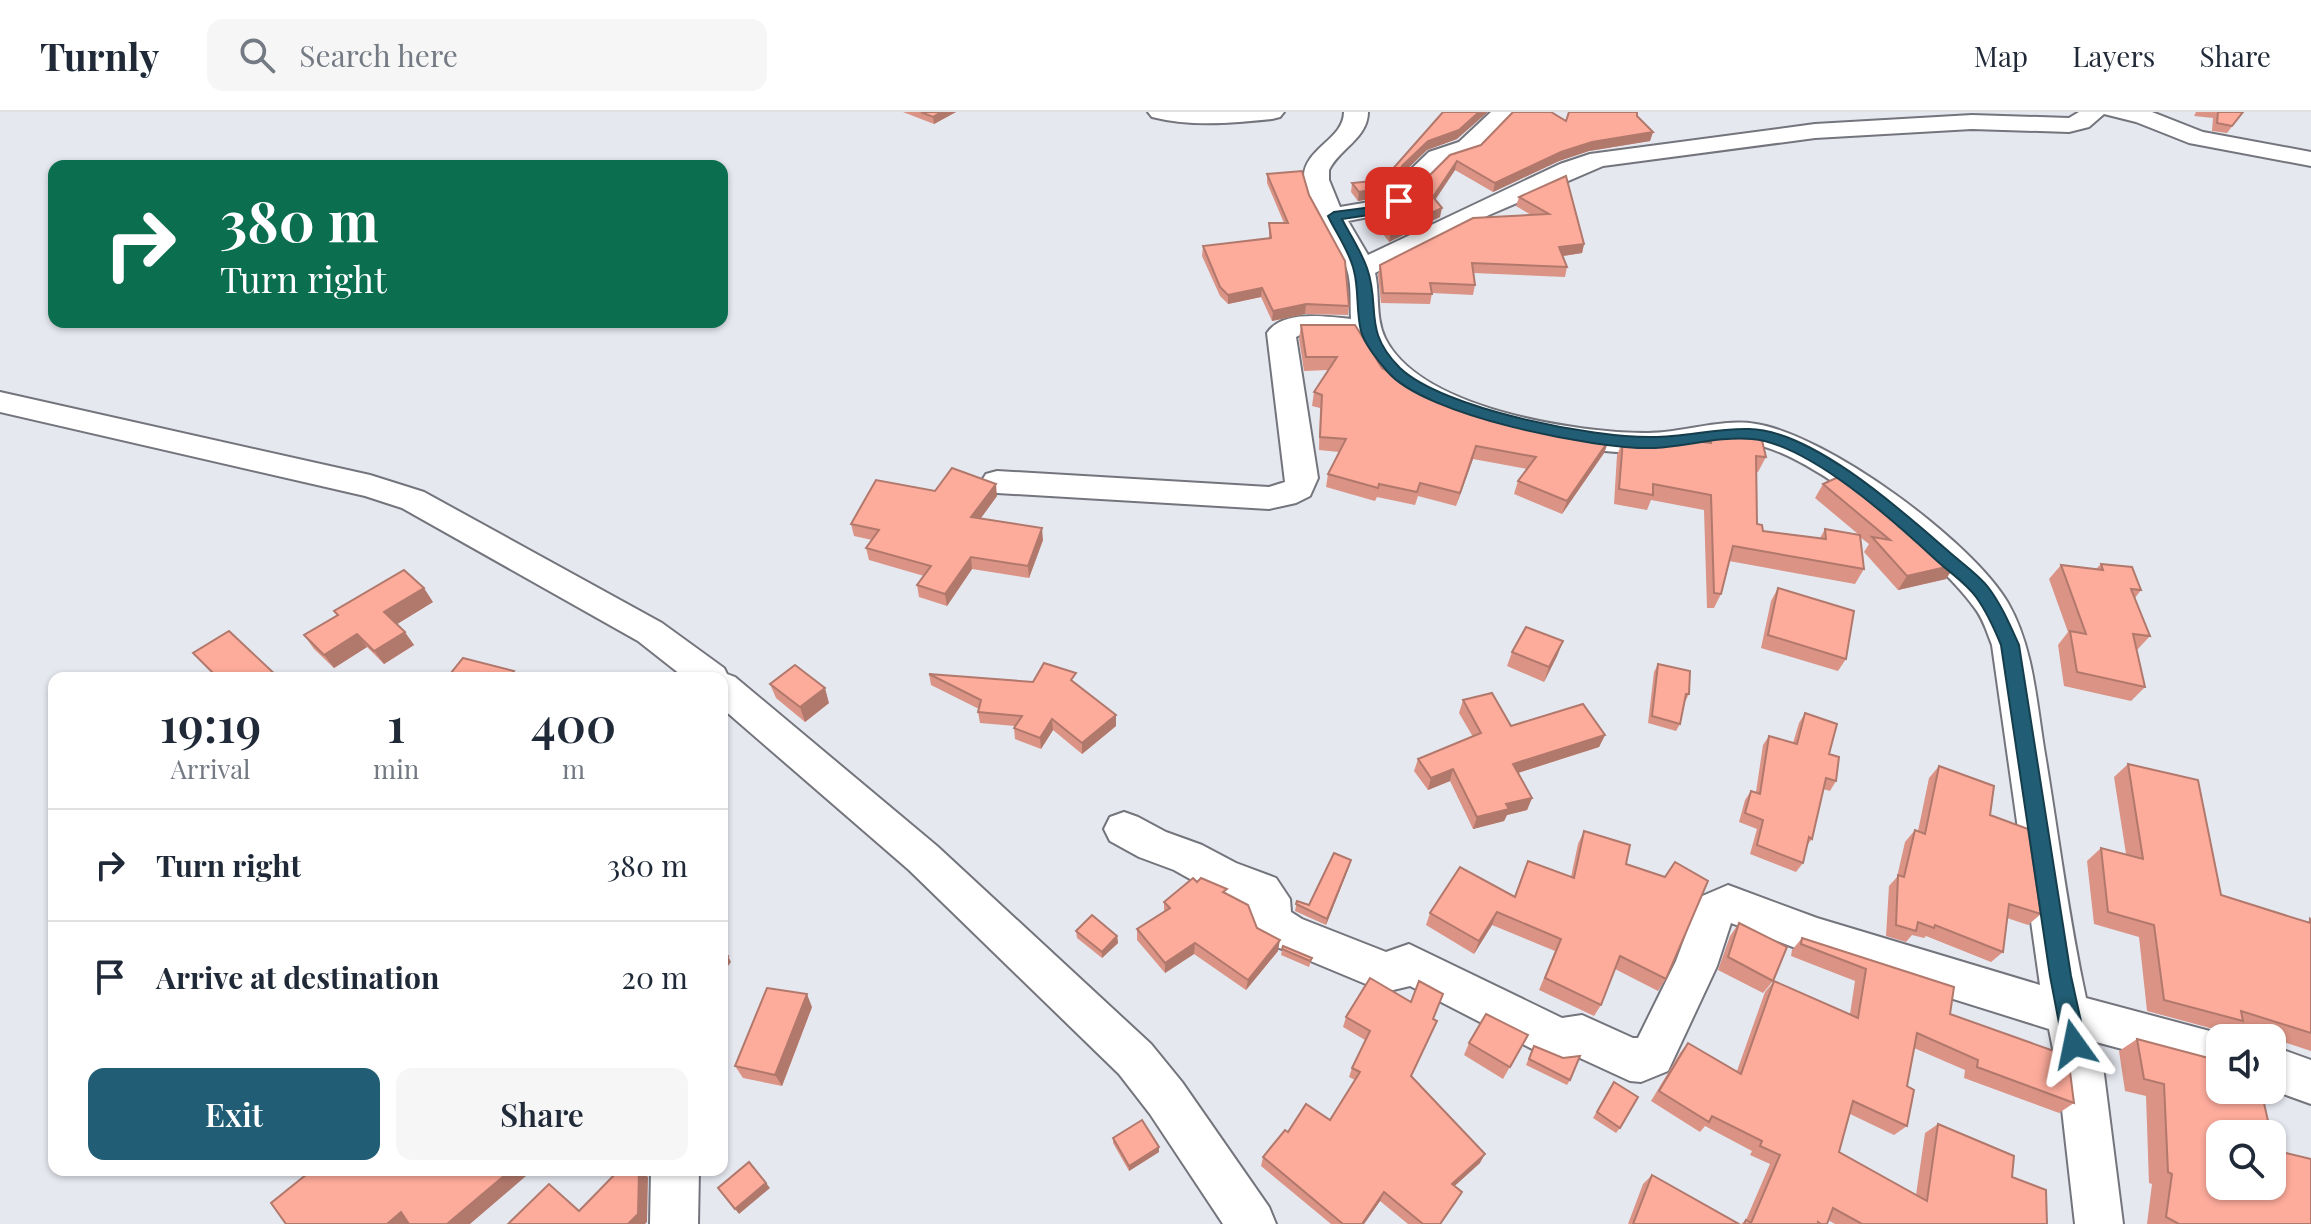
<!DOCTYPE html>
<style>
body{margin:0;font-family:"Playfair Display",serif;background:#f6f6f7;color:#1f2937;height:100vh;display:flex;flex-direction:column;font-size:30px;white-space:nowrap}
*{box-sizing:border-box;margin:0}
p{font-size:26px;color:#747a83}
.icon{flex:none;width:44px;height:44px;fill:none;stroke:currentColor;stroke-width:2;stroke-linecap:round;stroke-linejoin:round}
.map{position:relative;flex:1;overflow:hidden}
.panel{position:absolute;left:48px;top:560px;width:680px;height:504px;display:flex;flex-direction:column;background:#fff;border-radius:16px;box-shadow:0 2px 6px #0004}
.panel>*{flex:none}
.hud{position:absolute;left:48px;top:48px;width:680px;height:168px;border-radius:16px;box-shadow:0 2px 6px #0004;background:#0b6e4f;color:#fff;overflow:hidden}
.controls{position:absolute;left:2206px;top:912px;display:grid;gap:16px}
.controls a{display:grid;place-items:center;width:80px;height:80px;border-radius:16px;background:#fff;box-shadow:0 2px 6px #0004;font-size:40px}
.pin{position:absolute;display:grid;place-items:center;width:68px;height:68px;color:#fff;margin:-34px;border-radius:16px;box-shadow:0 4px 12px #0006}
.me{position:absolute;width:88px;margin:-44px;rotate:348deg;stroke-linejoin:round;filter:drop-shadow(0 0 6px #0008)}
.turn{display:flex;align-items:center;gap:28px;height:168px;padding:0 40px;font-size:36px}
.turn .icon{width:104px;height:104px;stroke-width:2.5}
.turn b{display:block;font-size:56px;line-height:68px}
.eta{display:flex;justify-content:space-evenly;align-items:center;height:136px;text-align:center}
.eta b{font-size:48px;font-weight:600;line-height:56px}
.button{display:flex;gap:16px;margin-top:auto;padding:16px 40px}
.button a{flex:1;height:92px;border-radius:16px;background:#215e75;color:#fff;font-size:32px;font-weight:600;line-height:92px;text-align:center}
.button a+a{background:#f6f6f7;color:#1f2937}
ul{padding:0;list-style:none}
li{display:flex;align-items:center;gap:24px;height:112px;padding:0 40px;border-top:2px solid #e0e1e3}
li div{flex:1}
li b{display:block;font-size:30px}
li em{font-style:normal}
header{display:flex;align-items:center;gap:48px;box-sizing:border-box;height:112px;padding:0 40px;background:#fff;border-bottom:2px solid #e0e1e3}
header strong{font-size:38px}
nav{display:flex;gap:44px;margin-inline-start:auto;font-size:28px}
.search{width:560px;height:72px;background:#f6f6f7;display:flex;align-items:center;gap:20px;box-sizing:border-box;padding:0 28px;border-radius:16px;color:#747a83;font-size:30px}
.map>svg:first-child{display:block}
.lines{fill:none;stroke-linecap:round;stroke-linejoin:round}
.minor-casing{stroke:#73747c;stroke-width:4}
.minor{fill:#fff;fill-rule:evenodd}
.wall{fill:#da9385}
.shaded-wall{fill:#b1786c}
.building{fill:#fdab9b;stroke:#b1786c;stroke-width:2}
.route{fill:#215e75;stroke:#153d4c;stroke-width:2}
</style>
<header>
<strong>Turnly</strong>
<div class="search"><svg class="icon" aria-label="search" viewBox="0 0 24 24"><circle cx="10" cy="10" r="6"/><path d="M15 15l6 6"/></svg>Search here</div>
<nav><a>Map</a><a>Layers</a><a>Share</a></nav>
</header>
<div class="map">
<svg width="2311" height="1112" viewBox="0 0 2311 1112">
<rect width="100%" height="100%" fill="#e6e8f0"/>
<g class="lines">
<defs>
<g id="minor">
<path d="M1148,0H1284L1280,5L1272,7C1231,11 1192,15 1152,5Z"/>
<path d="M1344,0H1368C1368,26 1339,37 1329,58V68L1340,95L1387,87L1404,64L1429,40L1459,30L1491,0H1517L1477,40L1447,50L1422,74L1404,98L1348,109L1368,143L1560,52L1590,42L1815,12L1972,3L2069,6L2079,0H2152L2203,20L2311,40V54L2189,31L2136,10L2104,2L2089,15L2069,20L1972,17L1815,26L1603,54L1489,103L1375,161C1380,182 1375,205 1385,226C1420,297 1576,321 1648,321C1684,321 1720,306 1756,312C1827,323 1972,429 2008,491C2033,535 2036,586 2044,636C2058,719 2068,804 2086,886L2236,926H2220V963L2096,930L2104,962L2123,1112H2075L2058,962L2049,917L1816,844L1731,811L1717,854L1668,959L1641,970L1630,969L1580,946L1560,949L1544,943L1410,874L1385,880L1272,833L1257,824L1246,792L1208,777L1174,758L1139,745L1110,729L1104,717L1110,705L1124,700L1138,705L1166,720L1202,733L1236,751L1276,766L1290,787L1291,800L1302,807L1386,840L1409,832L1562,906L1582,903L1633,926H1638L1676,849L1700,785L1728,773L1817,806L2040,873L1992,533C1987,520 1983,506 1974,495C1939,446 1812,340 1752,332C1718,327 1684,341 1650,341C1585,343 1447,315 1395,275C1377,262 1364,242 1355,222L1300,223L1296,225L1318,366L1310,384L1296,391L1269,397L997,381L986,378L981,370L986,362L997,359L1269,375L1285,370L1267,221C1283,197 1326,205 1351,207C1350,190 1352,173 1347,157C1336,126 1307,100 1304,67C1302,37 1344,28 1344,0Z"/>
<polygon points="0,280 370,363 424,380 662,511 724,556 727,562 735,565 937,734 1151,932 1182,970 1269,1095 1276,1112 1223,1112 1150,1002 1119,962 909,758 722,596 722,566 685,566 638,529 402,396 365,384 0,300"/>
<polygon points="2272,934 2311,948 2311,992 2272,978"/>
<polygon points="651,1058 699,1058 698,1112 650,1112"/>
</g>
</defs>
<use href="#minor" class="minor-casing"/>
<use href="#minor" class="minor"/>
</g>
<g class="wall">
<polygon points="903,0 956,0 934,12"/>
<polygon points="1443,0 1457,27 1427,38 1402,62 1385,84 1358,89 1351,80 1352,71 1383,68"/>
<polygon points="2196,0 2243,0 2227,21 2212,19 2213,6 2194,4"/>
<polygon points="1637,4 1653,20 1650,29 1589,39 1559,49 1493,80 1455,58 1435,88 1440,105 1389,130 1372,107 1373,98 1408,90 1426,67 1481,33 1566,9"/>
<polygon points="1267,62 1309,83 1349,194 1348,203 1305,202 1272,209 1261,185 1228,192 1220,184 1202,144 1203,134 1269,126 1269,111 1284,111 1267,71"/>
<polygon points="1566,64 1584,132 1582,141 1563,144 1567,155 1565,165 1474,161 1475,173 1473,183 1432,181 1430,192 1381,191 1378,163 1380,153 1531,103 1516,94 1519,85"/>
<polygon points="1301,213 1382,256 1421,280 1451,293 1520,313 1609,328 1604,341 1562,402 1514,382 1518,369 1527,357 1473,347 1456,394 1418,384 1415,393 1377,385 1375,389 1326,375 1328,362 1339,340 1319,338 1320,296 1312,294 1314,280 1328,258 1304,259 1299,227"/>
<polygon points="1709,322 1766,345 1758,360 1756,360 1757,412 1763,419 1820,426 1825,417 1858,422 1815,386 1823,372 1955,453 1946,467 1898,478 1864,440 1869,432 1860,425 1864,457 1855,472 1729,449 1721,482 1714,496 1707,496 1704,398 1651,388 1647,398 1614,392 1617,343 1623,328 1705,330"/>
<polygon points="935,379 997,384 980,407 1043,428 1029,466 972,457 947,494 919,485 917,473 924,464 869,448 866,436 872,428 854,424 851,412"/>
<polygon points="2101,452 2141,478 2135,486 2150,524 2137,538 2145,575 2131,589 2064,574 2058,533 2068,520 2049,467 2061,453 2096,457"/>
<polygon points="1778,476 1846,547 1838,559 1761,536 1771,489"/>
<polygon points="433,490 397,512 414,533 384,552 367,535 334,556 314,537 304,523 337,503 334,499"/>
<polygon points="1563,529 1557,544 1544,570 1507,554 1512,540"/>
<polygon points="1658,552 1689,582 1685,590 1680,612 1676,619 1648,611 1654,560"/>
<polygon points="929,562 1033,570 1076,572 1116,603 1116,614 1082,642 1053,618 1041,637 1015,627 1014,616 1015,614 980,611 978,600 979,597 931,573"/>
<polygon points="770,572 829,591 805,610 776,586"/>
<polygon points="1463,588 1511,614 1605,623 1599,635 1518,661 1532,686 1527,698 1507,703 1504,709 1473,717 1450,669 1428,678 1414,659 1418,647 1473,625 1459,601"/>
<polygon points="1805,601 1829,642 1836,669 1830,679 1823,677 1812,727 1807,733 1803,751 1796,760 1750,742 1757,717 1739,710 1745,688 1751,679 1756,680 1763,633 1769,624 1793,631 1799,611"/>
<polygon points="2128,652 2221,783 2306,810 2311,808 2311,939 2247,918 2249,926 2228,926 2243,917 2235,914 2225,920 2147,899 2139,825 2094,812 2087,749 2101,736 2126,742 2114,665"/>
<polygon points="1939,654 1990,703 2041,802 2028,813 2007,806 2003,840 1991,850 1926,824 1924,826 1912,823 1906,830 1886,824 1889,774 1897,765 1905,730 1915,718 1918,719 1929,666"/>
<polygon points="1584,719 1626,752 1666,867 1658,879 1615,857 1601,893 1594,904 1539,878 1555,839 1492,813 1474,842 1426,813 1430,801 1514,785 1528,749 1571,765 1578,732"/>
<polygon points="1349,755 1326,813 1295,799 1297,789 1309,793"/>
<polygon points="1197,770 1227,782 1278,839 1246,878 1194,842 1165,861 1137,828 1137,817 1164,799 1164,790"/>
<polygon points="1739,811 1773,869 1763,881 1718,858 1730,824"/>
<polygon points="1076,819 1117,824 1118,831 1102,846 1077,826"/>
<polygon points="1802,826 1954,875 1950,902 2074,991 2059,1001 1964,966 1965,958 1914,936 1907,974 1907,1014 1894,1023 1850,1002 1839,1040 1916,1083 1925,1021 1938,1012 2012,1065 2047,1112 1835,1112 1828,1108 1827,1112 1741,1112 1746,1108 1770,1052 1750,1043 1752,1039 1705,1014 1700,1020 1651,989 1680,941 1688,931 1737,959 1765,880 1774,869 1850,902 1855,869 1791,844 1792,838"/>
<polygon points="1283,834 1312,846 1309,855 1281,843"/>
<polygon points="1370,866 1412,965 1480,1051 1454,1074 1457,1089 1441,1112 1408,1112 1380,1089 1364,1112 1331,1112 1261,1054 1263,1045 1288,1020 1330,1008 1355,968 1349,965 1352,956 1365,928 1343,915 1346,905"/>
<polygon points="812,895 782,974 743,966 735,954"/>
<polygon points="1528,923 1503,967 1464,943 1469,931"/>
<polygon points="2137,927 2274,1038 2311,1112 2147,1112 2152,1072 2149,1071 2146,984 2125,979 2119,939"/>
<polygon points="1534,934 1570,968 1567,973 1526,953"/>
<polygon points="1614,970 1620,1016 1616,1021 1593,1006"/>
<polygon points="1113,1026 1159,1035 1159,1040 1129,1059 1113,1031"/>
<polygon points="1652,1063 1739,1112 1628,1112 1643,1072"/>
</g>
<g class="shaded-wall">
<polygon points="941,0 956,0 934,12 933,5"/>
<polygon points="1479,0 1488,0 1457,27 1427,38 1402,62 1385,84 1358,89 1359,80 1387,75 1403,53 1428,29"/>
<polygon points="1653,20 1650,29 1589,39 1559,49 1493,80 1495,71 1561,40 1592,30"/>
<polygon points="1457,49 1455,58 1431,94 1433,85"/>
<polygon points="1442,96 1440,105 1389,130 1391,120"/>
<polygon points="1584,132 1582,141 1556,145 1559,135"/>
<polygon points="1262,176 1261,185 1228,192 1228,183"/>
<polygon points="1306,192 1305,202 1272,209 1273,199"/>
<polygon points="1609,328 1604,341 1562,402 1567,389"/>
<polygon points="1476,334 1473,347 1456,394 1460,381"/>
<polygon points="996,372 997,384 973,417 971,405"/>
<polygon points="1042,416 1043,428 1029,466 1028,454"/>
<polygon points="971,445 972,457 947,494 945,482"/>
<polygon points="1955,453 1946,467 1898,478 1907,464"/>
<polygon points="424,476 433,490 394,514 384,500"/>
<polygon points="405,520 414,533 384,552 374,539"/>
<polygon points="357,522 367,535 334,556 324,543"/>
<polygon points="1563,529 1557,544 1544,570 1549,555"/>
<polygon points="514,559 518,566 509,566"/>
<polygon points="825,576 829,591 805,610 800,595"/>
<polygon points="1116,603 1116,614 1082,642 1082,631"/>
<polygon points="1052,607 1053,618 1041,637 1040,626"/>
<polygon points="1605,623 1599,635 1508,664 1513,652"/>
<polygon points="1453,657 1450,669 1428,678 1431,666"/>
<polygon points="1532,686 1527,698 1507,703 1504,709 1473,717 1477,705 1506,692"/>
<polygon points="1351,748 1349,755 1326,813 1327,807"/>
<polygon points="1497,800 1492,813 1474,842 1479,829"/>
<polygon points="1117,824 1118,831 1102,846 1102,840"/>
<polygon points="1280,828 1278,839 1246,878 1248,868"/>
<polygon points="1195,831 1194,842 1165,861 1165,851"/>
<polygon points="728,844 731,850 722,862 722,851"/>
<polygon points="807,882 812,895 782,974 775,963"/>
<polygon points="1159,1035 1159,1040 1129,1059 1129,1054"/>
<polygon points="1485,1042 1480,1051 1447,1081 1452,1072"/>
<polygon points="511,1058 533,1058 470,1112 447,1112"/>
<polygon points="639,1058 641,1058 648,1065 647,1110 645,1112 628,1112"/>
<polygon points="766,1071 770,1076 739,1102 735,1097"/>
<polygon points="1384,1080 1380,1089 1364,1112 1362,1112"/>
<polygon points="401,1100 410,1112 387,1112"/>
</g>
<g class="building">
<polygon points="921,0 941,0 933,5"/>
<polygon points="1443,0 1479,0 1459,18 1428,29 1403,53 1387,75 1359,80 1352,71 1383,68"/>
<polygon points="1513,0 1551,0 1566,9 1569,0 1637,0 1637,4 1653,20 1592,30 1561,40 1495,71 1457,49 1433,85 1442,96 1391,120 1373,98 1408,90 1426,67 1450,43 1481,33"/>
<polygon points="2218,0 2243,0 2232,14 2217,11"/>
<polygon points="1302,59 1309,83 1345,149 1349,194 1306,192 1273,199 1262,176 1228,183 1220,175 1203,134 1271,126 1269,111 1288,111 1267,62"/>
<polygon points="1566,64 1584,132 1559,135 1567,155 1472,151 1475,173 1430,171 1432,182 1383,181 1380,153 1473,106 1549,102 1519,85"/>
<polygon points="1301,213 1355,213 1382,256 1421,280 1451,293 1520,313 1609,328 1567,389 1518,369 1536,345 1476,334 1460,381 1420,371 1417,380 1379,372 1378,376 1328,362 1346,327 1320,325 1322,283 1314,280 1337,245 1306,245"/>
<polygon points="1760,320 1766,345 1756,344 1757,412 1762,413 1763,419 1826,427 1825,417 1860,423 1864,457 1733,434 1721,482 1714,481 1711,383 1653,372 1653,383 1619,377 1623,328 1661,330 1681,327 1711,331 1709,322"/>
<polygon points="952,356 996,372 971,405 1042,416 1028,454 971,445 945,482 917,473 931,454 866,436 879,418 851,412 876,368 935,379"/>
<polygon points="1845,362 1912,413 1955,453 1907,464 1872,425 1890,428 1823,372"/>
<polygon points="2101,452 2132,455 2141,478 2131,477 2150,524 2133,522 2145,575 2077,560 2070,519 2086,522 2061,453 2103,458"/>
<polygon points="404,458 424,476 384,500 405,520 374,539 357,522 324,543 304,523 338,503 334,499"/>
<polygon points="1778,476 1854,499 1846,547 1768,523"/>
<polygon points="1526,515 1563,529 1549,555 1512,540"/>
<polygon points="229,519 279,566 218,566 193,541"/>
<polygon points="463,546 514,559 509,566 447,566"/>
<polygon points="1044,551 1076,561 1071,568 1116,603 1082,631 1052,607 1040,626 1014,616 1022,604 978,600 981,588 929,562 1033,570"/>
<polygon points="1658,552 1690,559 1689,582 1686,582 1680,612 1652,604"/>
<polygon points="795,553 825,576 800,595 770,572"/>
<polygon points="1492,581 1511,614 1583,592 1605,623 1513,652 1532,686 1506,692 1509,697 1477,705 1453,657 1431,666 1418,647 1481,621 1463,588"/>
<polygon points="1805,601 1837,612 1829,642 1839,645 1836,669 1826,666 1812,727 1809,725 1803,751 1757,733 1763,708 1745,701 1751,679 1760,682 1769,624 1797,632"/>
<polygon points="2128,652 2198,668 2221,783 2310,811 2310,807 2311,808 2311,921 2241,899 2243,909 2164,888 2154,813 2108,800 2101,736 2143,747"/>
<polygon points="1939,654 1994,674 1990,703 2028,717 2041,802 2009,792 2003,840 1935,813 1934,816 1918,810 1916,819 1896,813 1898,763 1904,765 1915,718 1925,722"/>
<polygon points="1584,719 1630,733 1626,752 1665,765 1675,750 1708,769 1666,867 1620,844 1601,893 1545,866 1561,827 1497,800 1479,829 1430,801 1460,755 1515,785 1528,749 1574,766"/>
<polygon points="1334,741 1351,748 1327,807 1296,792 1297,789 1309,793"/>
<polygon points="1193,766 1197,770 1201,766 1227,777 1223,780 1248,793 1257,816 1280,828 1248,868 1195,831 1165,851 1137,817 1170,796 1164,790"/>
<polygon points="1092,803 1117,824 1102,840 1076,819"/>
<polygon points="1739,811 1787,835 1773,869 1728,845"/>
<polygon points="1802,826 1954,875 1950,902 2068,944 2074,991 1977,955 1978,948 1917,921 1907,974 1914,978 1907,1014 1853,989 1839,1040 1927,1089 1938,1012 2014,1044 2012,1065 2046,1078 2047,1112 1862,1112 1833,1096 1827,1112 1821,1112 1818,1110 1818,1112 1744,1112 1746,1108 1751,1111 1780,1043 1760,1034 1762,1029 1712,1004 1709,1010 1659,979 1688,931 1741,962 1774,869 1858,906 1866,857 1801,832"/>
<polygon points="1283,834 1312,846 1310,849 1282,837"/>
<polygon points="722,841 728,844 722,851"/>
<polygon points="1370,866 1411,890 1419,869 1443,882 1433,907 1437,909 1411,964 1485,1042 1452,1072 1462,1080 1440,1112 1423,1112 1384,1080 1362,1112 1343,1112 1263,1045 1285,1018 1288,1020 1306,992 1330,1008 1360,960 1352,956 1370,919 1346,905"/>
<polygon points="767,876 807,882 775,963 735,954"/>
<polygon points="1486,902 1528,923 1510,955 1469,931"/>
<polygon points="2242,917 2247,917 2249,926 2243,926"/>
<polygon points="2137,927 2220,949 2220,978 2261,978 2271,1022 2220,1022 2220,1074 2272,1074 2272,1028 2274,1038 2311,1047 2311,1112 2179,1112 2166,1105 2172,1062 2168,1060 2164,972 2144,967"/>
<polygon points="1534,934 1563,946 1580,944 1570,968 1529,947"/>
<polygon points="1614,970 1638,985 1620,1016 1597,1000"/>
<polygon points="1142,1008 1159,1035 1129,1054 1113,1026"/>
<polygon points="749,1050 766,1071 735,1097 718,1076"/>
<polygon points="312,1058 319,1058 322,1061 325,1058 511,1058 447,1112 409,1112 401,1100 387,1112 286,1112 271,1091"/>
<polygon points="619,1058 639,1058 638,1102 628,1112 508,1112 549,1072 579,1099"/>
<polygon points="1652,1063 1739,1112 1633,1112"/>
</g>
<path class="route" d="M1399,85L1404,86V92L1383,101L1342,107C1350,123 1361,139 1367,156C1381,196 1362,218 1400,256C1443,297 1593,326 1653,325C1685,325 1717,316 1749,317C1812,318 1901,398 1947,438C1960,450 1977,461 1988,475C2001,492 2010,513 2019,533L2071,864L2086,932L2082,939L2074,942L2066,939L2063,932L2050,864L2001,533C1994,516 1987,500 1976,485C1966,471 1949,460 1936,448C1894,409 1809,332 1752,327C1721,324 1687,334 1655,336C1597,338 1424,304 1387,259C1378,249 1364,231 1361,219C1356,199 1359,178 1354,159C1350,140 1336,121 1328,104L1334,100L1380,94Z"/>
</svg>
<div class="controls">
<a><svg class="icon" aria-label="sound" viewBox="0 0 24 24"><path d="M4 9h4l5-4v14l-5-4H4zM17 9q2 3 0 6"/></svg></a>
<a><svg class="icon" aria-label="search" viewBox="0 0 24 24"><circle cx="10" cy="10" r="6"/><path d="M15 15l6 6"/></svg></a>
</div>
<div class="pin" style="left:1399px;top:89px;background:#d93025"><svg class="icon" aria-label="arrive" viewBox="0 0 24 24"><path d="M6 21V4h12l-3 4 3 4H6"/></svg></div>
<svg class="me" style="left:2074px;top:932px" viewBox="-20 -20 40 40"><path d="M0-17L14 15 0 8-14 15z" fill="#215e75" stroke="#fff" stroke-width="4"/></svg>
<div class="hud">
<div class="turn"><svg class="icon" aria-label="right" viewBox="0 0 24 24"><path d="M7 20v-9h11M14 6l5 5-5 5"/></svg><div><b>380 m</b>Turn right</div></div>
</div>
<section class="panel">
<div class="eta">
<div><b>19:19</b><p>Arrival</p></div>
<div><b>1</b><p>min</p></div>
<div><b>400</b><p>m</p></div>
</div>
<ul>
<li><svg class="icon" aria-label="right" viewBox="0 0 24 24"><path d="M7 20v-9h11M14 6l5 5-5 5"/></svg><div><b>Turn right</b></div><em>380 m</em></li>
<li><svg class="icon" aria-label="arrive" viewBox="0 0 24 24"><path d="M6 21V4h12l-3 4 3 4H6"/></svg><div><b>Arrive at destination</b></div><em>20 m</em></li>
</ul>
<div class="button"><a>Exit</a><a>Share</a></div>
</section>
</div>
